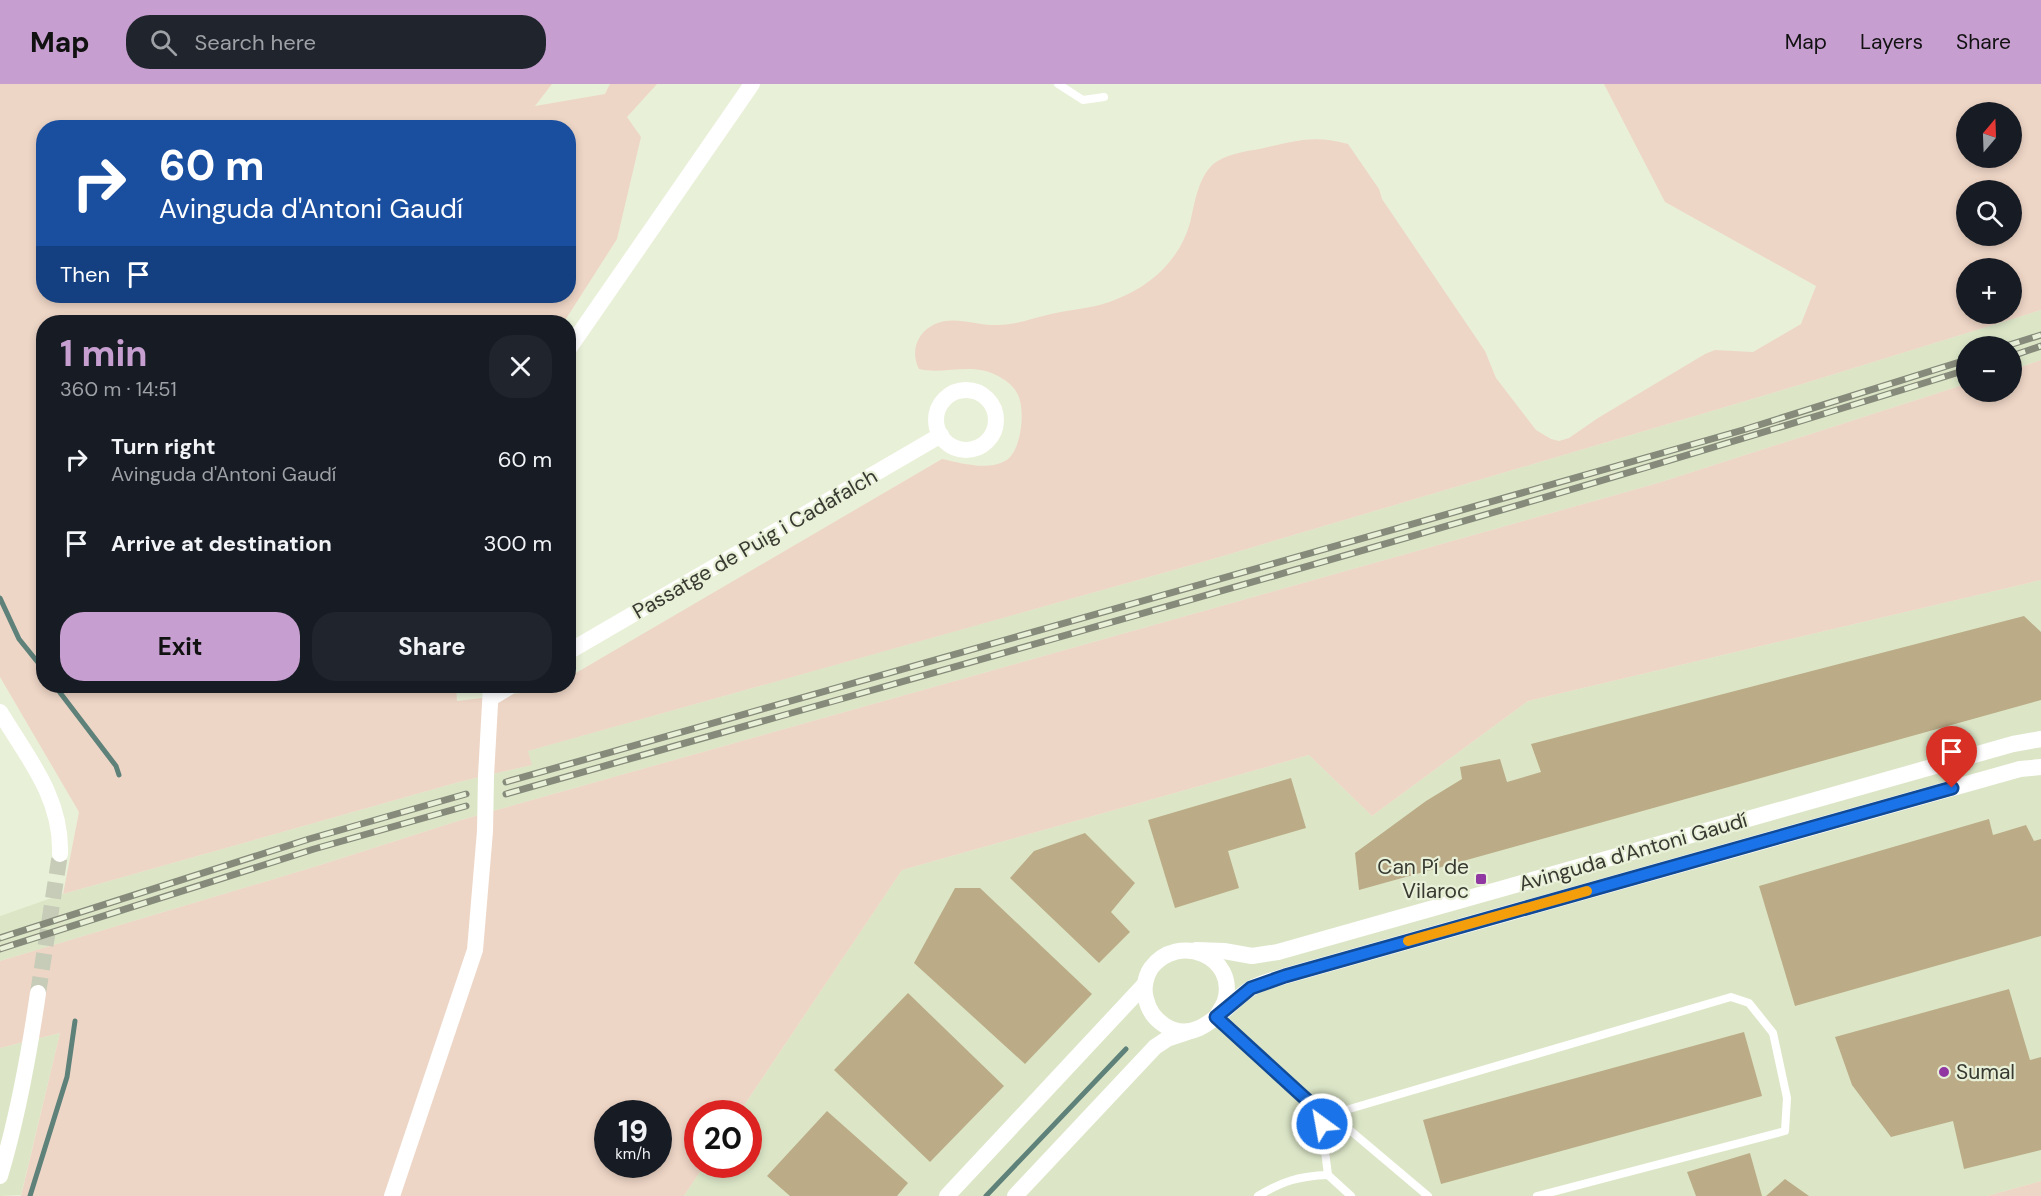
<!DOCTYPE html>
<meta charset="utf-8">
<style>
body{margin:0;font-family:"DM Sans",sans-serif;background:#20242c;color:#f1f3f6;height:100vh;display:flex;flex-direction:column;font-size:22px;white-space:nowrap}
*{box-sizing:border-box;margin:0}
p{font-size:20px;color:#9ea1a6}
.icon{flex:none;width:33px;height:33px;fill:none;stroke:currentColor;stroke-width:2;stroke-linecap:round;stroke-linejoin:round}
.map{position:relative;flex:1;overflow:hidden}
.side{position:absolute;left:36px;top:231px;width:540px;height:378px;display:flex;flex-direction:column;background:#171b24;border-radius:24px;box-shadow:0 3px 9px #0003}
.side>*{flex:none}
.banner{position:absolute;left:36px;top:36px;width:540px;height:183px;border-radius:24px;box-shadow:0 3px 9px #0003;background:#1a4fa0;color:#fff;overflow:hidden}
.needle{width:39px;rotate:19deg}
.fabs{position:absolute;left:1956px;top:18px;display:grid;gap:12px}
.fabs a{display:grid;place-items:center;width:66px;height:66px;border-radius:50%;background:#171b24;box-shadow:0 3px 9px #0003;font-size:30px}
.speed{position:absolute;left:594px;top:1016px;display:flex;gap:12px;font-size:30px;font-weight:700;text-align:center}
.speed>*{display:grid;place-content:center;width:78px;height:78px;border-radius:50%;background:#171b24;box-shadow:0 3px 9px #0003;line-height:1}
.speed small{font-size:15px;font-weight:400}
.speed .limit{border:9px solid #d22;background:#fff;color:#111}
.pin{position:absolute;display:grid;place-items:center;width:51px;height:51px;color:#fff;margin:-62px -26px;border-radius:50% 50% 50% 0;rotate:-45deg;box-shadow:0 0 6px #0007}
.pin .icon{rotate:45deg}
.me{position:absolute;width:66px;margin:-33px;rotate:328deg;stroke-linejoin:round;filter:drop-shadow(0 0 4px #0008)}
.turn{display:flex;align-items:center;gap:21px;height:126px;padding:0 24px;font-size:27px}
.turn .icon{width:78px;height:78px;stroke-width:2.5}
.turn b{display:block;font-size:42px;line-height:51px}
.then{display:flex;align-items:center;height:57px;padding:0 24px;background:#0003;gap:12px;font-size:22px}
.round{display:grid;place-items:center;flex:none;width:63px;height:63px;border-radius:24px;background:#20242c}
.summary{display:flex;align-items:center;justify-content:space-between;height:102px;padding:0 24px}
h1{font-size:36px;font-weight:700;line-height:45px;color:#c69ed0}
.primary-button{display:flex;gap:12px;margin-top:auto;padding:12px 24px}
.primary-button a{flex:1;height:69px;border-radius:24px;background:#c69ed0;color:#111;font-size:24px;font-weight:700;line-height:69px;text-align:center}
.primary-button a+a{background:#20242c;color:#f1f3f6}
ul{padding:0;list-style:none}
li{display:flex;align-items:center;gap:18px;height:84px;padding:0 24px}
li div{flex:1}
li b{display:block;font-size:22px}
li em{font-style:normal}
header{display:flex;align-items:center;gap:36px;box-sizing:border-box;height:84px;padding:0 30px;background:#c69ed0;color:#111}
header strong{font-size:28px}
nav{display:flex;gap:33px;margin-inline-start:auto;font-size:21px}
.search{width:420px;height:54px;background:#20242c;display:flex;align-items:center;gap:15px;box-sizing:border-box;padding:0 21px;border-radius:24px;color:#9ea1a6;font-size:22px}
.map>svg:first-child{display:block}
.built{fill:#dce6c7}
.green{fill:#eed6c6;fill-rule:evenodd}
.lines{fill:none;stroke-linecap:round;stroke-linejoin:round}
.stream{stroke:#5e817a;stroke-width:5}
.building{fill:#bbac87}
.minor-tunnel{stroke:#c6ccb7;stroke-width:16;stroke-dasharray:16 8;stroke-linecap:butt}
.service{stroke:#fff;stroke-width:8}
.minor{stroke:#fff;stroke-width:16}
.rail-casing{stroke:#868a7a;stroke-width:7}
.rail{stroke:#e9f0d8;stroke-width:4.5;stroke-dasharray:14;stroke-linecap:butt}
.route-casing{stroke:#114b97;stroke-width:15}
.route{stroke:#1a73e8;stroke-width:10}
.slow{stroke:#f59e0b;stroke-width:10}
.poi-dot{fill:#9137a2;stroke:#e9f0d8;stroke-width:2}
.labels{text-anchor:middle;stroke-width:4.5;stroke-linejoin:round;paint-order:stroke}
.street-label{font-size:21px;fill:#383a31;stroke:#e9f0d8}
.poi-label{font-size:21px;fill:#383a31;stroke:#e9f0d8;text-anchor:end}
</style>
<header>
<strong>Map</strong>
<div class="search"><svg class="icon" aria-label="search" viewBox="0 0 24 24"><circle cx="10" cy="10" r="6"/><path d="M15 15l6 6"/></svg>Search here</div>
<nav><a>Map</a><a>Layers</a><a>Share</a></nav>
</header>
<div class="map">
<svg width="2041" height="1112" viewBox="0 0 2041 1112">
<rect width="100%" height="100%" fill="#e9f0d8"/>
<g class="built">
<polygon points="2041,226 2041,276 2012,286 2012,262 1966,262 1966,300 1658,399 461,736 317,782 0,877 0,832 63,810 459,698 531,681 527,667 1213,475 1799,301"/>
<polygon points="2041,496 2041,1097 1987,1112 684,1112 705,1080 748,1080 748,1029 739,1029 902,786 1309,671 1372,732 1528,617"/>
<polygon points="60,949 21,1111 0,1112 0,964"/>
</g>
<g class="green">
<path d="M0,0H552L535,22L605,10L610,0H657L627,33L641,53L617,155L564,238H44V602H456L457,617L546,606L555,602H568L569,593L942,375C961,379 987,387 1005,377C1022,368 1026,324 1017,309C1013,301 1004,295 996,291C971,278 944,291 919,285C910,268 917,248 935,240C954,231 978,242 998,241C1016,241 1033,234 1051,230C1073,225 1097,224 1117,215C1151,202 1180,175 1190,139C1195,119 1198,91 1216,78C1231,68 1252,67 1268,63C1297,56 1318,51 1348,60L1379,105L1382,115L1485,267L1496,294L1536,346L1551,355L1559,357L1569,354L1598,334L1705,270L1715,266L1753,268L1801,240L1816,202L1665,118L1604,0H2041V226L1799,301L1213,475L528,667L532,681L459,698L63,810L79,728L0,593ZM1966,28H2012V74H1966ZM44,44H568V212H44ZM1966,106H2012V152H1966ZM1966,184H2012V230H1966Z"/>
<path d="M2041,276V496L1528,617L1372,732L1309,671L902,786L739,1029H698V1080H705L684,1112H21L60,949L0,964V877L317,782L461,736L1658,399L1966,300V308H2012V286ZM608,1029H658V1080H608Z"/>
<polygon points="2041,1097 2041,1112 1987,1112"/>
</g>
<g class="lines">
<g class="stream">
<polyline points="0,514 19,555 44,586"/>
<polyline points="55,602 116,682 119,691"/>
<polyline points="30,1112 67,993 75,937"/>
<polyline points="986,1112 1126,965"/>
</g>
</g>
<g class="building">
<polygon points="2024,532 2041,548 2041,616 1359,806 1355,769 1426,717 1462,695 1460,683 1500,675 1507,698 1541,688 1531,660"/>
<polygon points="1291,694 1306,744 1228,767 1239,804 1175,824 1148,736"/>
<polygon points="1989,735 1993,751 2026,741 2034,757 2041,755 2041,852 1795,922 1759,802"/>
<polygon points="1085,749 1135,799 1111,828 1130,848 1099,879 1010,794 1034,767"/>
<polygon points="955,804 980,804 1092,910 1025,980 914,879"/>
<polygon points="2009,905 2030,976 2041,973 2041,1066 1964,1085 1953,1037 1891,1053 1852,1001 1835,953"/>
<polygon points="908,909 1004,1002 930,1078 834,986"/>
<polygon points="1744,948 1762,1012 1441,1100 1423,1036"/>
<polygon points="827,1027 908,1099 897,1112 790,1112 767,1092"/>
<polygon points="1750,1069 1762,1112 1696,1112 1687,1088"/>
<polygon points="1785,1095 1809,1112 1766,1112"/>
</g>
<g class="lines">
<polyline class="minor-tunnel" points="38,909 60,770"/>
<g class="service">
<polyline points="1058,0 1083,16 1104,13"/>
<polyline points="1216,933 1320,1028 1328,1091 1351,1112"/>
<polyline points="1335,1027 1345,1042 1428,1112"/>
<polyline points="1320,1028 1346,1026 1731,913 1749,919 1773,949 1787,1014 1785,1047 1537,1112"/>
<path d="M1258,1112C1283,1097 1299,1092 1328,1091"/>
</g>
<g class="minor">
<polyline points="568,266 752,0"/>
<circle cx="966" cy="336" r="30"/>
<polyline points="568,568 941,351"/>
<polyline points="491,614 511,602"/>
<path d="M0,628C28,674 62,714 60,770"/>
<polyline points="1196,866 1224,867 1252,872 1278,868 2013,660 2041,655"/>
<path d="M1216,933C1219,928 1223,922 1225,917C1238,872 1178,848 1151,884C1145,893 1143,905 1146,915C1149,927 1154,934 1164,941C1198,964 1225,921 1250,905C1259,899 1274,896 1285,892L2020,685L2041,683"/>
<path d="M0,1092C18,1032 29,971 38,909"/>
<polyline points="392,1112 475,866 485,747 486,692 491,602"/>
<polyline points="947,1112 1145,900"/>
<polyline points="1015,1112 1155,963 1167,955 1188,948"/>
</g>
<defs>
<g id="rail">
<polyline points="2006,262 2041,251"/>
<polyline points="2012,272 2041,262"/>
<polyline points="506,698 1743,346 1966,276"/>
<path d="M506,710C993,571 1482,437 1966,286"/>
<polyline points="0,854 309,755 466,710"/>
<polyline points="0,865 314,765 466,722"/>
</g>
</defs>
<use href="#rail" class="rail-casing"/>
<use href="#rail" class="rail"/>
</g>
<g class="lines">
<defs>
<polyline id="route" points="1322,1040 1320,1028 1216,933 1251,904 1285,892 1952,704"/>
</defs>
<use href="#route" class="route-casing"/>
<use href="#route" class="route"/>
<polyline class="slow" points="1408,857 1587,807"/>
</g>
<g class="poi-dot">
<rect x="1475" y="789" width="12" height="12" rx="3"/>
<circle cx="1944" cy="988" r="6"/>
</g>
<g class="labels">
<g class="street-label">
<text transform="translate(755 460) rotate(-30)" y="7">Passatge de Puig i Cadafalch</text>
<text transform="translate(1633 768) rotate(-16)" y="7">Avinguda d'Antoni Gaudí</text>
</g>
<g class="poi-label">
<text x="1469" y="790">Can Pí de<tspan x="1469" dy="24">Vilaroc</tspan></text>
<text x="1956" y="995" text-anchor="start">Sumal</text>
</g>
</g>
</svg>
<div class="fabs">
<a><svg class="needle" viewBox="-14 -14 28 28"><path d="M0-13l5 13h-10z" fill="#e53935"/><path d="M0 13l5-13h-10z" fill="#9ea1a6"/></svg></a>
<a><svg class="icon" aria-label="search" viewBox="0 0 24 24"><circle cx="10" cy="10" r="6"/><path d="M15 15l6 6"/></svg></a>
<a>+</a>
<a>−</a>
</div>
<div class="speed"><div>19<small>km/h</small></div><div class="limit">20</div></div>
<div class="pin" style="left:1952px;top:704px;background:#d93025"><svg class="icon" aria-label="arrive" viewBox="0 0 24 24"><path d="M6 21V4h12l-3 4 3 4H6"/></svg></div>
<svg class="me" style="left:1322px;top:1040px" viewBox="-20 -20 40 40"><circle r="17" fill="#1a73e8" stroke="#fff" stroke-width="3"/><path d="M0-11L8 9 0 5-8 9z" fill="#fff"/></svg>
<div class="banner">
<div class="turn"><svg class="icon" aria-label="right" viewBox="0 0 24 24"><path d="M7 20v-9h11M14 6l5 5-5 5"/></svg><div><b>60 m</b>Avinguda d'Antoni Gaudí</div></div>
<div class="then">Then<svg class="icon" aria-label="arrive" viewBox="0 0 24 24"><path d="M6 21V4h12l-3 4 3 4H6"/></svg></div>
</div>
<section class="side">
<div class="summary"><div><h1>1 min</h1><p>360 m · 14:51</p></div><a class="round"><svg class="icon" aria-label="close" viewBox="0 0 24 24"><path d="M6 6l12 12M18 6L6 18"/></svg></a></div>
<ul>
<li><svg class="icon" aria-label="right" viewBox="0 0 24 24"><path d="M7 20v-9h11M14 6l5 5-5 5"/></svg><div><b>Turn right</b><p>Avinguda d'Antoni Gaudí</p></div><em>60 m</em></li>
<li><svg class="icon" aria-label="arrive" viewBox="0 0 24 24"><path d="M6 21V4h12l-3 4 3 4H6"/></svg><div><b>Arrive at destination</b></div><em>300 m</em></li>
</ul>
<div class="primary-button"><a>Exit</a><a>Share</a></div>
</section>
</div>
